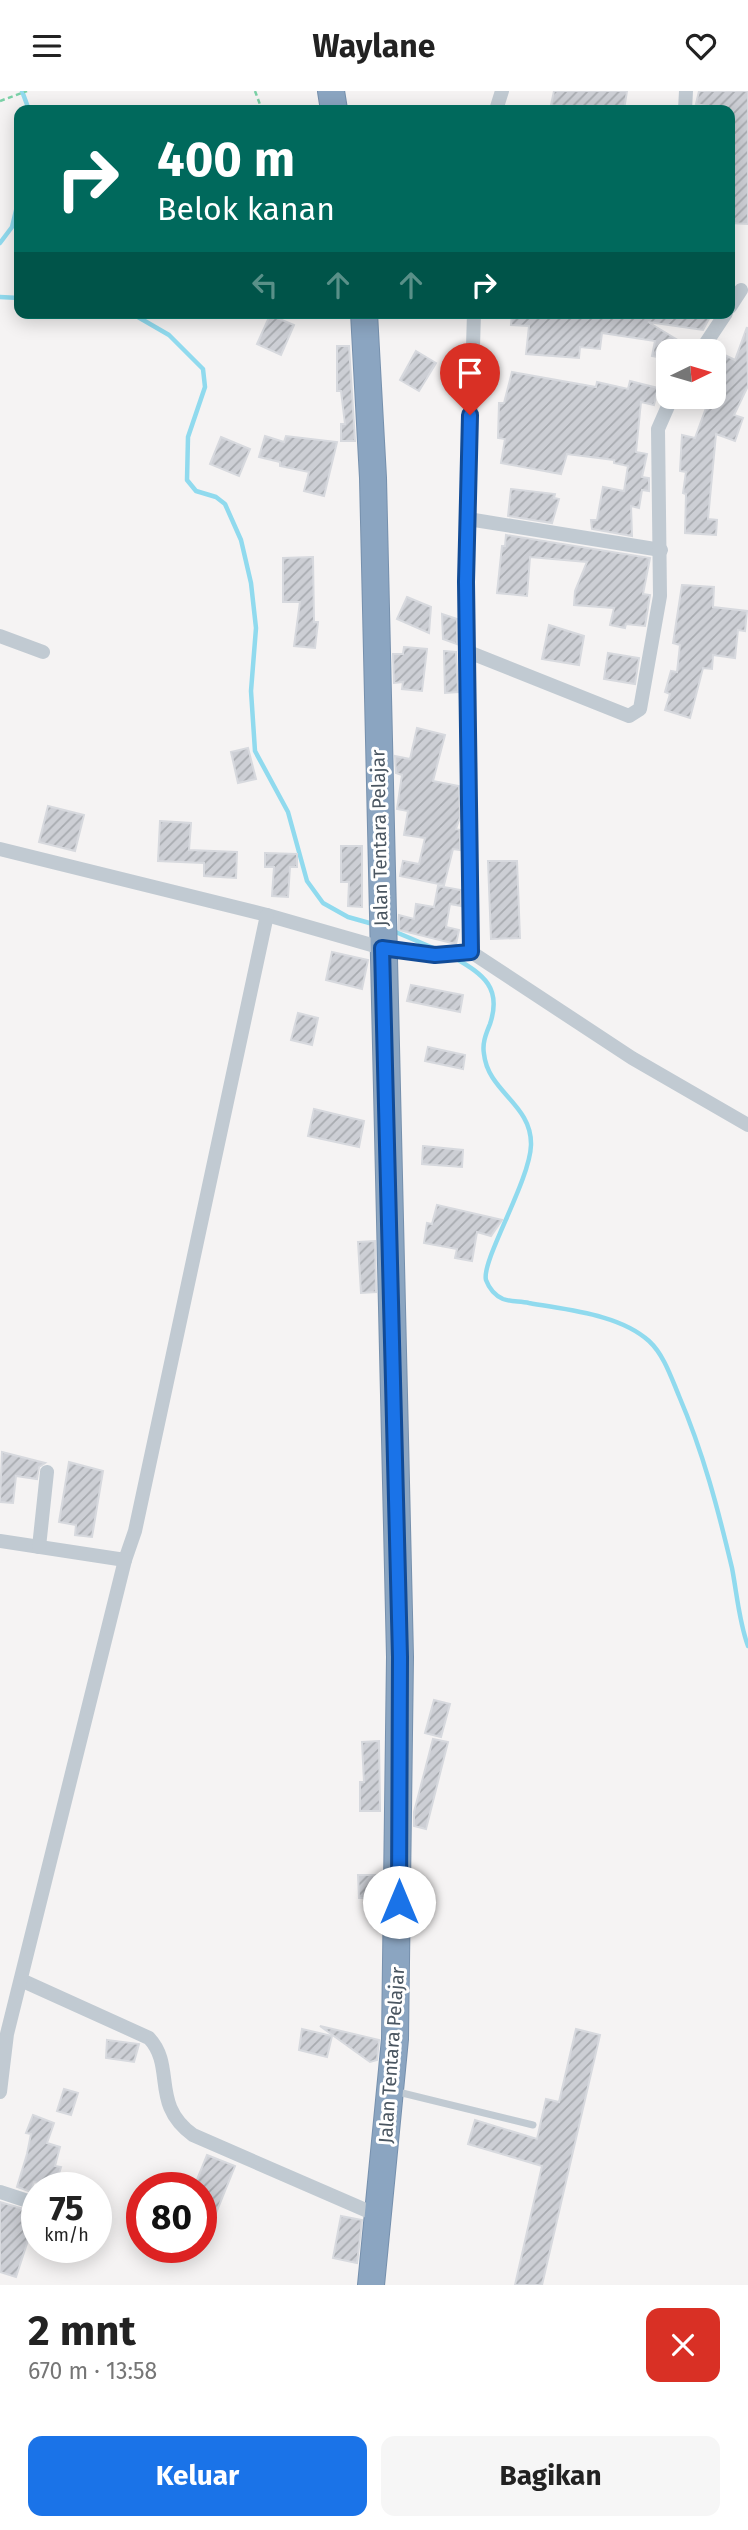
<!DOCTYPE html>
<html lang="id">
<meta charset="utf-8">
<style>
body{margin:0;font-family:"Fira Sans",sans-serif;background:#f6f6f6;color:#222;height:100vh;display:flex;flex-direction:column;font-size:26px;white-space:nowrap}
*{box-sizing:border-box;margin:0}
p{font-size:23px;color:#767676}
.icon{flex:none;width:38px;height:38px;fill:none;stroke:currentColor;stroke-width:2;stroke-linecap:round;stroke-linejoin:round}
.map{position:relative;height:2194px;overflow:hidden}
.drawer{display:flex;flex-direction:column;background:#fff;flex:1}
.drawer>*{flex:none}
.guide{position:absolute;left:14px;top:14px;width:721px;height:214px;border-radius:14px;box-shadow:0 4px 18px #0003;background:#00695c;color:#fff;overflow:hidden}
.needle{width:46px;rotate:85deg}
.fabs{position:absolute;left:656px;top:248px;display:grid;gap:14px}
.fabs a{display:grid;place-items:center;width:70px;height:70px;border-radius:14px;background:#fff;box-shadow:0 4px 18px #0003;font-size:35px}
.speed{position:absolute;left:21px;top:2081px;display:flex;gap:14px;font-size:35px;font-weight:700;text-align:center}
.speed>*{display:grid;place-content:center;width:91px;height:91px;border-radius:50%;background:#fff;box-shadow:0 4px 18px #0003;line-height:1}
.speed small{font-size:18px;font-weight:400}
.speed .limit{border:10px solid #d22;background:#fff;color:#111}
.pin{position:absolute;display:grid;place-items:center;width:60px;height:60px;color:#fff;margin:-72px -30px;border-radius:50% 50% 50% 0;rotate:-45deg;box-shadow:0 0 7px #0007}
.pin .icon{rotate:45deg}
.me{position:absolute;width:77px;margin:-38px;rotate:0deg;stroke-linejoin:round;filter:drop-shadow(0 0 5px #0008)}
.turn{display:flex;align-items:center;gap:24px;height:147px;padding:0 28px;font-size:32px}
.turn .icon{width:91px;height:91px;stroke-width:2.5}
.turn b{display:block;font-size:49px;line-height:60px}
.lanes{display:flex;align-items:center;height:66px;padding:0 28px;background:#0003;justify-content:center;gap:35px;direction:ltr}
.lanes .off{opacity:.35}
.round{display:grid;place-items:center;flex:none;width:74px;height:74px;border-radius:14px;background:#f6f6f6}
.headline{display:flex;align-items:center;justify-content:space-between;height:119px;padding:0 28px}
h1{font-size:42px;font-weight:700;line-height:52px}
.primary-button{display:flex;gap:14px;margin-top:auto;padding:14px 28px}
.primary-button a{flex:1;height:80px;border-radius:14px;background:#1a73e8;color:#fff;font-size:28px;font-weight:700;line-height:80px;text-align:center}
.primary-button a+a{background:#f6f6f6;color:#222}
header{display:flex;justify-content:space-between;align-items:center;height:91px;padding:0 28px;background:#fff;font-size:32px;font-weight:700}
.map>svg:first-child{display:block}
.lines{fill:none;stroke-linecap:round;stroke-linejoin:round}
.stream{stroke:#90daee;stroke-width:4.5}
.building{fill:url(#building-hatch);stroke:#d7d9de;stroke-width:2}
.highway-casing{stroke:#7690ad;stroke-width:28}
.path{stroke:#7ad0a6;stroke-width:2.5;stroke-dasharray:5 3.5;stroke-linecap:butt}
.lane{stroke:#c1cad2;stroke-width:7}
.street{stroke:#c1cad2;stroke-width:14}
.highway{stroke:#8ba5c1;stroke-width:26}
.route-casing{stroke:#114b97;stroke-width:18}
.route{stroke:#1a73e8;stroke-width:12}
.labels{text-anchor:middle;stroke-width:6;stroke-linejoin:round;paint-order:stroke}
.street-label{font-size:19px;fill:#4a5661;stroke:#fff}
</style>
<header><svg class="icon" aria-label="menu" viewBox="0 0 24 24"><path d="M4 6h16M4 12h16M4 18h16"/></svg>Waylane<svg class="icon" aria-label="heart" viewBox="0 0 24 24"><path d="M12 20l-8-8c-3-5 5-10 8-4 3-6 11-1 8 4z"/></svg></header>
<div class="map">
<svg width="748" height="2194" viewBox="0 0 748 2194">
<defs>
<pattern id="building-hatch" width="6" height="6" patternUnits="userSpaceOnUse" patternTransform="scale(1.75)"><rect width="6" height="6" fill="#cdcfd5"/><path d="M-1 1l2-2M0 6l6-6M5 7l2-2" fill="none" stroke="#a8abb0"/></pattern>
</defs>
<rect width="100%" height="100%" fill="#f5f3f3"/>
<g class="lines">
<g class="stream">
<polyline points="22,0 29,19"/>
<polyline points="0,152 12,136 19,107"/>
<polyline points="0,206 19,207"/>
<polyline points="131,222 169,244 203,278 205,296 188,346 187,389 196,400 216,406 225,413 241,449 251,492 256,537 251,600 255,660 288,721 307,790 323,812 348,826 373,833"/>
<polyline points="391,839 438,859"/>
<path d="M455,867C484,884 502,897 490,933C486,943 482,952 484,963C488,1001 532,1013 531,1054C530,1090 481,1170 486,1189C489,1197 494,1204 503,1208C511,1211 520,1210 529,1212C567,1219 619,1223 649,1250C664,1264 671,1286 679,1305C703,1361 718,1418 732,1477C737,1503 739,1531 748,1555"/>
</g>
</g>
<g class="building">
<polygon points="554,0 627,0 624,19 574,19 551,14"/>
<polygon points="699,0 748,0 748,133 730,132 730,65 733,39 730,38 730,19 696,13"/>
<polygon points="512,222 633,222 641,227 641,222 711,224 703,239 648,231 686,254 680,253 679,261 668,261 668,268 652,265 655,250 602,242 600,258 580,256 579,267 526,263 529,235 511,234"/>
<polygon points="270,224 294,234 281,264 257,253"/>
<polygon points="747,236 748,295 734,324 743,327 735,350 716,343 708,428 717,429 716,444 685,442 686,403 683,402 686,381 680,380 682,344 695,347 710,306 714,306 714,286 725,264 735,269"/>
<polygon points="337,255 349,255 355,350 341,350 341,333 345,333 341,300 337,300"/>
<polygon points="416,260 436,272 419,300 400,289"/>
<polygon points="512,281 596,296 597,291 628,298 630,290 658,297 654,314 641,311 636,361 647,363 642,386 649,387 649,400 642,399 639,417 631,415 632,445 592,438 591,429 597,429 603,396 624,400 628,375 614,372 614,369 567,363 561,383 501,372 505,348 498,347 499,312 504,312"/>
<polygon points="265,345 284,351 286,345 337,351 324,405 304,400 309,381 280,375 280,371 259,366"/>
<polygon points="221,346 250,358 239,385 210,373"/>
<polygon points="511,398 555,403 554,407 559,408 552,432 508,425"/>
<polygon points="506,444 650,467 643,503 650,504 645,535 626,533 625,537 610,534 614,517 574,514 575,500 587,471 530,466 527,505 497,502 502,455 505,455"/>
<polygon points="313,466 314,531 318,531 315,557 294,555 300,511 283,511 283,467"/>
<polygon points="682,494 714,496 713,516 747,520 745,540 738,539 735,567 713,564 712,578 703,577 690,627 665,619 670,603 665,601 671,580 677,581 680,554 673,552"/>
<polygon points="407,506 431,516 429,542 397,528"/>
<polygon points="442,523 457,528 457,553 443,548"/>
<polygon points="549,534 584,545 579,574 542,568"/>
<polygon points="404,556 427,558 422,600 402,598 403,591 394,592 393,563 403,563"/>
<polygon points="444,560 456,561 458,601 445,602"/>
<polygon points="608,562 639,567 635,593 604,588"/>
<polygon points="417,637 445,644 433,690 459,695 460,726 456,738 460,739 460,759 453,758 444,794 400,785 403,770 419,773 425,747 404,744 408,720 397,718 402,684 396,682 395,665 410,668"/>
<polygon points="248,657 256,688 238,692 231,661"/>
<polygon points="48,715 84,724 75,760 39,751"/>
<polygon points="160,730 191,732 189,759 237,761 236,787 204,785 204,772 158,770"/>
<polygon points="341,755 362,755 362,816 348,815 349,791 341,791"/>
<polygon points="265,762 297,763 297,776 290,776 288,806 272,805 274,776 265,776"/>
<polygon points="488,770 517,770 520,847 491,848"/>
<polygon points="438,795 461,799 461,815 450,813 446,836 459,839 456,853 399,839 399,824 414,828 416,813 434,816"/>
<polygon points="332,861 368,869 362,898 326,889"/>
<polygon points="411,894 463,904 460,921 407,910"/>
<polygon points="298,922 318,927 312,954 291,949"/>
<polygon points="428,956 465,964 463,978 425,970"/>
<polygon points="314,1018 364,1030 359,1056 308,1045"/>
<polygon points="423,1055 463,1059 462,1076 422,1073"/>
<polygon points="437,1114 502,1129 491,1145 477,1141 472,1170 455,1167 457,1158 424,1152 427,1132 432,1133"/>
<polygon points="375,1150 376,1201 361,1202 358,1151"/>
<polygon points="2,1361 45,1372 39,1376 37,1388 16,1385 13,1412 0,1411"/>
<polygon points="69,1371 103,1380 92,1446 75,1444 76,1434 59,1431"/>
<polygon points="434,1609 450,1613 441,1646 425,1642"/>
<polygon points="433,1648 448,1651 426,1738 414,1735 414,1721"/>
<polygon points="379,1650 380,1720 360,1720 360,1691 364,1691 362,1651"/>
<polygon points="358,1784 375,1784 375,1807 359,1807"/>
<polygon points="320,1935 379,1949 377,1969 370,1971"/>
<polygon points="302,1938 332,1945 327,1966 299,1959"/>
<polygon points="576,1938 600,1944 542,2194 515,2194 542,2075 468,2053 475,2029 537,2048 546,2008 559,2011"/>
<polygon points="107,1949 139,1953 134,1971 106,1967"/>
<polygon points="64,1998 78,2002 71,2024 57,2020"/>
<polygon points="33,2024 54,2032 47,2052 60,2056 55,2075 61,2076 55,2096 34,2091 31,2101 17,2096 27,2063 31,2043 26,2042"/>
<polygon points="207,2064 235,2075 212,2132 201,2128 201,2096 194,2096"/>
<polygon points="0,2111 37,2122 16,2186 0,2181"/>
<polygon points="341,2125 362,2129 357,2172 333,2167"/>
</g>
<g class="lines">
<defs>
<g id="highway">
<polyline points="331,0 334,19"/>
<polyline points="364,222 373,387 400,1566 395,1948 371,2194"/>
</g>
</defs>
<use href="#highway" class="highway-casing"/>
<g class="path">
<polyline points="255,0 262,19"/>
<polyline points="0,10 27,0"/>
</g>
<polyline class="lane" points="394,2000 533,2034"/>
<g class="street">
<polyline points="496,19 502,0"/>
<polyline points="685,19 686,0"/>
<polyline points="730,216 741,199"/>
<polyline points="700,261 726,222"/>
<polyline points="468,428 661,459"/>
<polyline points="0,545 43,561"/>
<polyline points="466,560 629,625 640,618 660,505 658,338 672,306"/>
<polyline points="0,758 267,824 382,857 435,864 471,861 632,967 748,1034"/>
<polyline points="471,861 466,491 474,222"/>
<polyline points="0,1450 125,1469 135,1440 267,824"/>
<polyline points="39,1456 47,1381"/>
<path d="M21,1889L149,1947C176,1976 150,2013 193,2044L377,2124"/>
<polyline points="0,2001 7,1943 125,1469"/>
<polyline points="0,2101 37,2113"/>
</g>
<use href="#highway" class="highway"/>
</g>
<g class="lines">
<defs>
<polyline id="route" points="399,1811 400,1566 382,857 435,864 471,861 466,491 470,324"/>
</defs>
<use href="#route" class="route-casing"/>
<use href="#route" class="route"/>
</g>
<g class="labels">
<g class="street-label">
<text transform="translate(379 747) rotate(-91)" y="7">Jalan Tentara Pelajar</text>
<text transform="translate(391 1964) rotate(-86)" y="7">Jalan Tentara Pelajar</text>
</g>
</g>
</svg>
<div class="fabs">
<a><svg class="needle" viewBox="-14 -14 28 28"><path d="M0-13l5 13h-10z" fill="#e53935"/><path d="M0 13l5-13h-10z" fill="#767676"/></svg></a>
</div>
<div class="speed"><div>75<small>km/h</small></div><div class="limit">80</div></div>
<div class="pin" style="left:470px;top:324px;background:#d93025"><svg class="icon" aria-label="arrive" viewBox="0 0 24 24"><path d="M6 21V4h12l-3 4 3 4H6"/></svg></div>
<svg class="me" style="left:399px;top:1811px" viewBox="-20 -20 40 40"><circle r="19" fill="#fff"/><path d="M0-13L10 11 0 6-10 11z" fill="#1a73e8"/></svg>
<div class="guide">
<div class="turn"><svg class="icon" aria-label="right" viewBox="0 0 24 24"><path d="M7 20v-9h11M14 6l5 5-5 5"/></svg><div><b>400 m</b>Belok kanan</div></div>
<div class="lanes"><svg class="icon off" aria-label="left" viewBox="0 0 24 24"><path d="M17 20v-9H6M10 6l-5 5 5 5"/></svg><svg class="icon off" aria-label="ahead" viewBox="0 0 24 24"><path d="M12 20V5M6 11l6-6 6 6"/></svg><svg class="icon off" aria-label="ahead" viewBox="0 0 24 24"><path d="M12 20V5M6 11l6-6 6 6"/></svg><svg class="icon" aria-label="right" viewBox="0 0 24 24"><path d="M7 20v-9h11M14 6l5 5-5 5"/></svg></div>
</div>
</div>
<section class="drawer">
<div class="headline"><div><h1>2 mnt</h1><p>670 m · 13:58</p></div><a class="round" style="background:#d93025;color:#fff"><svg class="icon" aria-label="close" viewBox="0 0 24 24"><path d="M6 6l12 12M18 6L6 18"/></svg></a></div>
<div class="primary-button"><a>Keluar</a><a>Bagikan</a></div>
</section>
